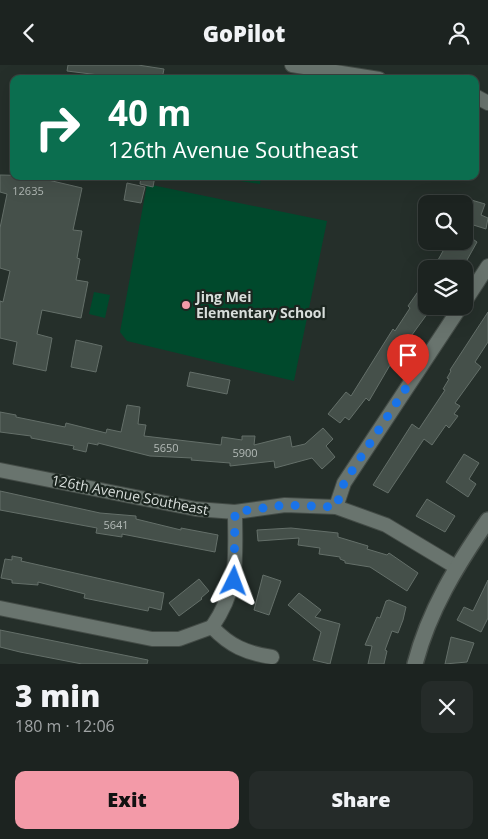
<!DOCTYPE html>
<meta charset="utf-8">
<style>
body{margin:0;font-family:"Open Sans",sans-serif;background:#252b29;color:#f1f3f6;height:100vh;display:flex;flex-direction:column;font-size:19px;white-space:nowrap}
*{box-sizing:border-box;margin:0}
p{font-size:16px;color:#a0a4a5}
.icon{flex:none;width:28px;height:28px;fill:none;stroke:currentColor;stroke-width:2;stroke-linecap:round;stroke-linejoin:round}
.map{position:relative;height:599px;overflow:hidden}
.sheet{display:flex;flex-direction:column;background:#1c2320;flex:1}
.sheet>*{flex:none}
.top-card{position:absolute;left:10px;top:10px;width:469px;height:105px;border-radius:10px;box-shadow:0 5px 20px #0002,0 0 0 1px #3a403e;background:#0b6e4f;color:#fff;overflow:hidden}
.fabs{position:absolute;left:418px;top:130px;display:grid;gap:10px}
.fabs a{display:grid;place-items:center;width:55px;height:55px;border-radius:10px;background:#1c2320;box-shadow:0 5px 20px #0002,0 0 0 1px #3a403e;font-size:25px}
.pin{position:absolute;display:grid;place-items:center;width:42px;height:42px;color:#fff;margin:-51px -21px;border-radius:50% 50% 50% 0;rotate:-45deg;box-shadow:0 0 5px #0007}
.pin .icon{rotate:45deg}
.me{position:absolute;width:55px;margin:-28px;rotate:3deg;stroke-linejoin:round;filter:drop-shadow(0 0 4px #0008)}
.turn{display:flex;align-items:center;gap:18px;height:105px;padding:0 15px;font-size:22px}
.turn .icon{width:65px;height:65px;stroke-width:2.5}
.turn b{display:block;font-size:35px;line-height:42px}
.round{display:grid;place-items:center;flex:none;width:52px;height:52px;border-radius:10px;background:#252b29}
.headline{display:flex;align-items:center;justify-content:space-between;height:85px;padding:0 15px}
h1{font-size:30px;font-weight:800;line-height:38px}
.primary-button{display:flex;gap:10px;margin-top:auto;padding:10px 15px}
.primary-button a{flex:1;height:58px;border-radius:10px;background:#f39aa8;color:#111;font-size:20px;font-weight:800;line-height:58px;text-align:center}
.primary-button a+a{background:#252b29;color:#f1f3f6}
header{display:flex;justify-content:space-between;align-items:center;height:65px;padding:0 15px;background:#1c2320;font-size:22px;font-weight:800}
.map>svg:first-child{display:block}
.green{fill:#00492c}
.building{fill:#45504a;stroke:#646f69}
.lines{fill:none;stroke-linecap:round;stroke-linejoin:round}
.street-casing{stroke:#434b46;stroke-width:16}
.secondary-casing{stroke:#434b46;stroke-width:18}
.street{stroke:#69746e;stroke-width:14}
.secondary{stroke:#69746e;stroke-width:15}
.route{stroke:#1a73e8;stroke-width:9;stroke-dasharray:0 16.2}
.poi-dot{fill:#f39aa8;stroke:#1c2620;stroke-width:2}
.labels{text-anchor:middle;stroke-width:4.5;stroke-linejoin:round;paint-order:stroke}
.number-label{font-size:11px;fill:#b3bab7}
.poi-label{font-size:14px;font-weight:bold;fill:#d8dedb;stroke:#1c2620;text-anchor:start}
.street-label{font-size:14px;fill:#d8dedb;stroke:#1c2620}
</style>
<header><svg class="icon" aria-label="back" viewBox="0 0 24 24"><path d="M15 5l-7 7 7 7"/></svg>GoPilot<svg class="icon" aria-label="person" viewBox="0 0 24 24"><circle cx="12" cy="8" r="4"/><path d="M4 21q1-7 8-7t8 7"/></svg></header>
<div class="map">
<svg width="488" height="599" viewBox="0 0 488 599">
<rect width="100%" height="100%" fill="#252f2a"/>
<g class="green">
<polygon points="228,111 261,111 260,119 227,114"/>
<polygon points="147,119 327,156 294,316 127,276 120,267"/>
<polygon points="94,227 110,230 105,253 89,249"/>
</g>
<g class="building">
<polygon points="68,0 138,0 164,4 162,14 107,14 107,11 67,6"/>
<polygon points="0,110 45,111 44,114 82,123 73,165 82,166 77,193 80,194 76,215 88,217 81,253 42,245 37,269 52,273 46,306 13,299 17,277 0,273 0,236 3,237 10,206 0,203 0,163 7,129 0,127"/>
<polygon points="141,111 155,111 153,122 140,119"/>
<polygon points="127,118 145,122 141,138 124,135"/>
<polygon points="468,134 485,139 481,150 488,153 486,164 464,157 464,145"/>
<polygon points="464,168 477,177 462,204 433,204 448,177 454,181 458,176 464,176"/>
<polygon points="426,215 426,241 433,241 390,300 369,336 366,333 349,355 345,352 340,358 328,349 346,327 351,331 393,264 395,266 410,243 408,241"/>
<polygon points="488,247 488,277 475,297 481,302 455,338 460,341 454,349 458,351 449,363 446,360 432,380 424,374 388,428 373,420 412,359 419,364 445,325 443,324 449,314 447,313 451,306 450,305"/>
<polygon points="76,275 102,281 96,307 71,302"/>
<polygon points="190,307 230,315 227,329 187,321"/>
<polygon points="127,340 140,342 138,359 146,360 144,371 221,380 222,372 242,375 242,371 255,371 254,380 290,371 292,382 305,379 323,363 333,374 326,381 335,392 322,404 312,393 275,403 274,396 230,401 230,398 191,395 192,393 150,391 98,378 98,380 88,378 86,387 73,384 74,381 31,373 31,371 0,367 0,347 16,350 16,352 65,362 66,358 106,368 107,364 121,367"/>
<polygon points="464,389 479,398 469,414 476,419 468,432 446,417"/>
<polygon points="0,426 100,448 136,451 136,454 181,465 181,463 218,470 215,487 122,469 122,472 96,468 97,463 0,445"/>
<polygon points="427,434 455,451 445,467 416,451"/>
<polygon points="291,463 338,468 338,472 368,481 367,484 387,490 389,488 418,508 407,526 370,502 345,498 345,496 340,494 340,492 319,489 320,483 298,480 299,473 258,476 257,465"/>
<polygon points="12,491 22,493 21,496 164,528 161,545 149,542 148,546 84,533 85,529 38,517 38,520 12,518 12,515 1,513 5,494 12,495"/>
<polygon points="263,510 281,516 269,550 254,545"/>
<polygon points="199,514 209,526 201,533 202,534 179,551 169,538"/>
<polygon points="488,515 488,553 481,567 457,555 464,542 473,546"/>
<polygon points="299,528 321,545 315,552 340,559 330,599 313,595 321,567 288,540"/>
<polygon points="389,535 406,542 403,555 398,568 392,566 385,585 387,586 384,599 368,599 372,581 365,580 377,552 380,553 386,536"/>
<polygon points="0,565 148,595 147,599 82,599 20,587 0,582"/>
<polygon points="451,572 474,578 467,597 445,599"/>
</g>
<g class="lines">
<defs>
<g id="street">
<polyline points="292,0 379,14"/>
<polyline points="475,31 488,38"/>
<polyline points="464,238 488,201"/>
<polyline points="0,405 196,444 235,447 285,440 336,442 386,460 456,502"/>
<polyline points="336,442 344,418 461,241"/>
<path d="M0,543L152,574H179L212,562C230,581 246,588 272,592"/>
<path d="M212,562C240,521 235,494 235,447"/>
</g>
<path id="secondary" d="M415,599C429,545 457,500 488,455"/>
</defs>
<use href="#street" class="street-casing"/>
<use href="#secondary" class="secondary-casing"/>
<use href="#street" class="street"/>
<use href="#secondary" class="secondary"/>
</g>
<g class="lines">
<polyline class="route" points="234,516 235,447 285,440 336,442 344,418 408,320"/>
</g>
<circle class="poi-dot" cx="186" cy="240" r="5"/>
<g class="labels">
<g class="number-label">
<text x="28" y="130">12635</text>
<text x="166" y="387">5650</text>
<text x="245" y="392">5900</text>
<text x="116" y="464">5641</text>
</g>
<g class="poi-label">
<text x="196" y="237">Jing Mei<tspan x="196" dy="16">Elementary School</tspan></text>
</g>
<g class="street-label">
<text transform="translate(130 430) rotate(11)" y="5">126th Avenue Southeast</text>
</g>
</g>
</svg>
<div class="fabs">
<a><svg class="icon" aria-label="search" viewBox="0 0 24 24"><circle cx="10" cy="10" r="6"/><path d="M15 15l6 6"/></svg></a>
<a><svg class="icon" aria-label="layers" viewBox="0 0 24 24"><path d="M12 4l9 5-9 5-9-5zM3 14l9 5 9-5"/></svg></a>
</div>
<div class="pin" style="left:408px;top:320px;background:#d93025"><svg class="icon" aria-label="arrive" viewBox="0 0 24 24"><path d="M6 21V4h12l-3 4 3 4H6"/></svg></div>
<svg class="me" style="left:234px;top:516px" viewBox="-20 -20 40 40"><path d="M0-17L14 15 0 8-14 15z" fill="#1a73e8" stroke="#fff" stroke-width="4"/></svg>
<div class="top-card">
<div class="turn"><svg class="icon" aria-label="right" viewBox="0 0 24 24"><path d="M7 20v-9h11M14 6l5 5-5 5"/></svg><div><b>40 m</b>126th Avenue Southeast</div></div>
</div>
</div>
<section class="sheet">
<div class="headline"><div><h1>3 min</h1><p>180 m · 12:06</p></div><a class="round"><svg class="icon" aria-label="close" viewBox="0 0 24 24"><path d="M6 6l12 12M18 6L6 18"/></svg></a></div>
<div class="primary-button"><a>Exit</a><a>Share</a></div>
</section>
